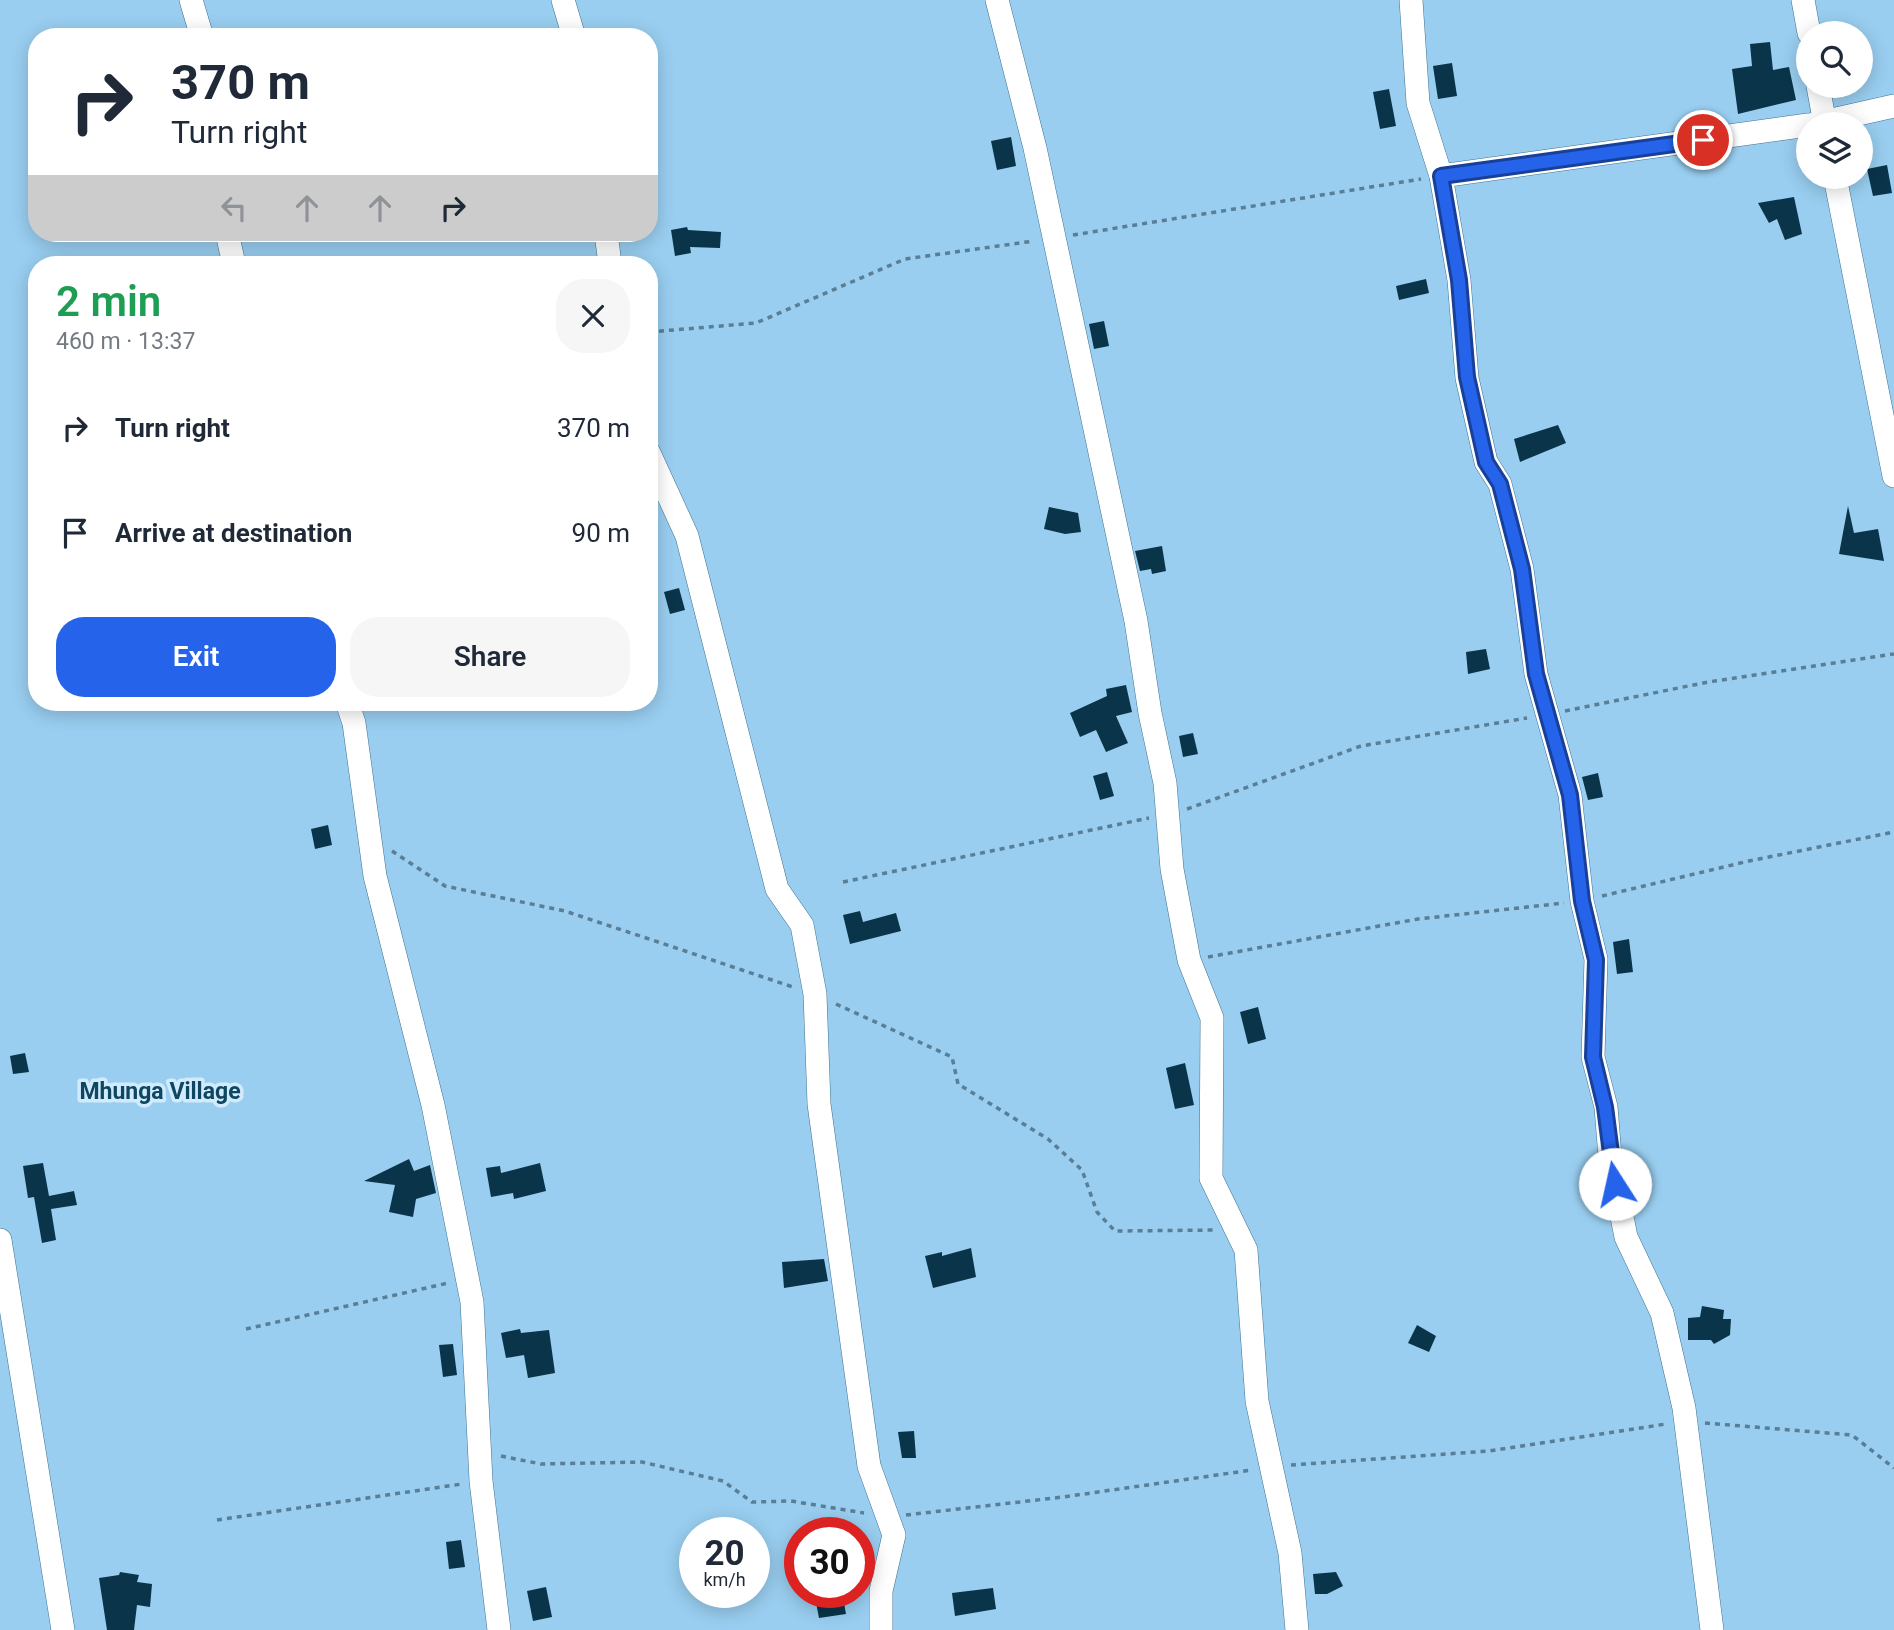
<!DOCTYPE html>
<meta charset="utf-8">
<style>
body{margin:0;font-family:Roboto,sans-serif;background:#f6f6f7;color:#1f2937;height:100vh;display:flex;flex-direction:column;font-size:26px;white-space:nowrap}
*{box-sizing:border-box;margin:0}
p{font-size:23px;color:#747a83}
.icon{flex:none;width:38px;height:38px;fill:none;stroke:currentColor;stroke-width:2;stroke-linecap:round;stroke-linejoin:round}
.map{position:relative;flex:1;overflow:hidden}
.sheet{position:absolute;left:28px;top:256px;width:630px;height:455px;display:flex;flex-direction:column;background:#fff;border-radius:28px;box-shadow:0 4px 18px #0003}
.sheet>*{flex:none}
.top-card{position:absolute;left:28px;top:28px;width:630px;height:214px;border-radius:28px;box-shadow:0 4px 18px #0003;background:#fff;color:#1f2937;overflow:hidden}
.tools{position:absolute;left:1796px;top:21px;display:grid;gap:14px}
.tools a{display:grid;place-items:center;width:77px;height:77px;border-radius:50%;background:#fff;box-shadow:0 4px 18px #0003;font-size:35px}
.speed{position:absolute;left:679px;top:1517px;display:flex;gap:14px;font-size:35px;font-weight:700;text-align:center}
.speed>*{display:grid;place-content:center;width:91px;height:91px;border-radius:50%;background:#fff;box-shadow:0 4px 18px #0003;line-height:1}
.speed small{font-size:18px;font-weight:400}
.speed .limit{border:10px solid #d22;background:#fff;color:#111}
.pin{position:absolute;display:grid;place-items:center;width:60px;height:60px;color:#fff;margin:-30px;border:4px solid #fff;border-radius:50%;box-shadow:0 2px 7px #0007}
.me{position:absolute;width:77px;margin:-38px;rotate:350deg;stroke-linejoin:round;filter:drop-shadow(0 0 5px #0008)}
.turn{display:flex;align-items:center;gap:24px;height:147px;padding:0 28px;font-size:32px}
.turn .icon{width:91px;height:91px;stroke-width:2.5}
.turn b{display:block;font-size:49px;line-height:60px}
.lanes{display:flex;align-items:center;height:66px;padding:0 28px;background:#0003;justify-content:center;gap:35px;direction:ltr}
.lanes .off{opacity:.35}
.round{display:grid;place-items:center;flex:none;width:74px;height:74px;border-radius:28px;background:#f6f6f7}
.headline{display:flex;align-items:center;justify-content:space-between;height:119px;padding:0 28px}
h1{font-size:42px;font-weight:600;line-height:52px;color:#1e9e55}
.button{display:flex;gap:14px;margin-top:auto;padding:14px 28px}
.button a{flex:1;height:80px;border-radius:28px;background:#2563eb;color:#fff;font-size:28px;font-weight:600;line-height:80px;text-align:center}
.button a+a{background:#f6f6f7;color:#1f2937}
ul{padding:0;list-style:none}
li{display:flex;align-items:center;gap:21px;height:105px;padding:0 28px}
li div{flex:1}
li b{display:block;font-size:26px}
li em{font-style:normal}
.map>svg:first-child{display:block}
.building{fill:#0a3449}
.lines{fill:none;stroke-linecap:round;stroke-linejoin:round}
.minor-casing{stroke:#3f7291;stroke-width:24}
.path{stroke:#597e95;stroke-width:3.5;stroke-dasharray:5 5;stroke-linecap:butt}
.minor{stroke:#fff;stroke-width:23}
.route-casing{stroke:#184099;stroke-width:18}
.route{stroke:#2563eb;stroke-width:12}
.labels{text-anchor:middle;stroke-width:7;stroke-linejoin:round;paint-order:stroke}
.quarter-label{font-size:23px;font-weight:bold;fill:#0f4662;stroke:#d1ebfc}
</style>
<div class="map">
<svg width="1894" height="1630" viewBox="0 0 1894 1630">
<rect width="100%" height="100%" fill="#99cef0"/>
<g class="building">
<polygon points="1770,42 1773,70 1789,67 1796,100 1738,114 1732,69 1752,66 1750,44"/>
<polygon points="1452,63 1457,96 1438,99 1433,66"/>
<polygon points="1389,89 1396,126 1380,129 1373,92"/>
<polygon points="1011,137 1016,166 997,170 991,141"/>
<polygon points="1887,165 1892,193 1873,196 1867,169"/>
<polygon points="1794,197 1802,234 1785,240 1777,219 1769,223 1758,203"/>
<polygon points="687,227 688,230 721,232 720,248 690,247 691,253 675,256 671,230"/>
<polygon points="1426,279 1429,293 1399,300 1396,286"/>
<polygon points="1104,321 1109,346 1094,349 1089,324"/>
<polygon points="1558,425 1566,443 1520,462 1514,439"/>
<polygon points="1848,506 1854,533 1878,529 1884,561 1839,554"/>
<polygon points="1049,507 1078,513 1081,532 1065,534 1044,529"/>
<polygon points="1162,546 1166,571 1152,574 1151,569 1140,571 1135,551"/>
<polygon points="679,588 685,610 670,614 664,592"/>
<polygon points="1486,649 1490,669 1468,674 1466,652"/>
<polygon points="1126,685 1132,712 1116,716 1128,743 1106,752 1096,730 1080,737 1070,713 1107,696 1106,689"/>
<polygon points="1193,733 1198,754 1183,757 1179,736"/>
<polygon points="1107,772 1114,796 1100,800 1093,776"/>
<polygon points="1598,773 1603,797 1588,800 1582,777"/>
<polygon points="328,825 332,845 315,849 311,829"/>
<polygon points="860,911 863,922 896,913 901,931 850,944 843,915"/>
<polygon points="1629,939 1633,972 1617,974 1613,942"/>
<polygon points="1258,1007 1266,1039 1248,1044 1240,1012"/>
<polygon points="25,1053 29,1072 13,1074 10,1056"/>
<polygon points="1185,1063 1194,1105 1175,1109 1166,1068"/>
<polygon points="409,1159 414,1171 430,1165 436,1193 416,1199 413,1217 389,1212 395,1185 364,1181"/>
<polygon points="43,1163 49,1196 74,1191 77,1205 51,1209 56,1240 42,1243 34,1197 28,1198 23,1166"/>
<polygon points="540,1163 546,1191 514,1199 513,1193 491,1197 486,1168 500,1166 501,1173"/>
<polygon points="1599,1174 1604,1198 1588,1202 1582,1178"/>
<polygon points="971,1248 976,1277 933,1288 925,1256 942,1252 942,1256"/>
<polygon points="824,1259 828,1281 784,1288 782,1262"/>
<polygon points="1702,1306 1724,1310 1723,1319 1731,1319 1730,1335 1714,1344 1711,1340 1688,1340 1688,1318 1700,1317"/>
<polygon points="1417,1325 1436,1336 1429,1352 1408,1343"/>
<polygon points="520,1329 521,1333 549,1330 555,1373 528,1378 524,1355 506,1358 501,1333"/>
<polygon points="453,1344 457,1375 443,1377 439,1345"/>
<polygon points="914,1431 916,1458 902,1458 898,1432"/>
<polygon points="461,1540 465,1567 449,1569 446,1542"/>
<polygon points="120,1572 139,1575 137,1582 152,1584 150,1607 137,1605 134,1630 107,1630 99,1578 119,1575"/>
<polygon points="1336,1572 1343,1586 1327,1594 1315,1594 1313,1574"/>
<polygon points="546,1587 552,1617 533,1621 527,1591"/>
<polygon points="993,1588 996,1609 955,1616 952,1593"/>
<polygon points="814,1592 842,1592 846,1614 819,1618"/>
</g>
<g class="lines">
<defs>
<g id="minor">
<polyline points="191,0 202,37"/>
<polyline points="563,0 574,37"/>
<polyline points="997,0 1035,148 1136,621 1150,713 1165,783 1172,869 1189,960 1212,1018 1211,1178 1246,1250 1257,1401 1290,1553 1297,1630"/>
<polyline points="1411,0 1418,103 1441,176 1459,280 1467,378 1486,462 1500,484 1522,569 1536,674 1570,795 1582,901 1596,959 1593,1057 1606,1107 1610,1157 1626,1237 1662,1313 1684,1408 1712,1630"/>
<polyline points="1803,0 1809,33"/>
<polyline points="1818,86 1825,124"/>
<polyline points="1814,124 1894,106"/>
<polyline points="1441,176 1808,125"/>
<polyline points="1835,177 1894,476"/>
<polyline points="227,233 234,264"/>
<polyline points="606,233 610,264"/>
<polyline points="649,453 687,536 777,889 802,925 815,994 819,1104 869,1466 894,1535 881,1591 881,1630"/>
<polyline points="347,702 354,723 375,876 433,1105 472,1302 481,1481 499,1630"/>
<polyline points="0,1240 63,1630"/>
</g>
</defs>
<use href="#minor" class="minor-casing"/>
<g class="path">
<polyline points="1073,235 1421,179"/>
<polyline points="649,332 756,323 905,259 1034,241"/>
<polyline points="1565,711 1708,682 1894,654"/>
<polyline points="1187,809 1361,746 1527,718"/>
<polyline points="392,851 445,886 565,911 793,987"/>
<polyline points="843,882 1149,818"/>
<polyline points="1602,896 1749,861 1894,832"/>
<polyline points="1208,957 1418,919 1564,903"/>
<polyline points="836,1004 952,1057 958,1084 1048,1139 1082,1170 1097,1212 1115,1231 1216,1230"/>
<polyline points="246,1329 448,1283"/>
<polyline points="1705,1423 1852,1435 1894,1468"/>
<polyline points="501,1456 541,1464 642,1462 723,1481 752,1502 791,1501 864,1513"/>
<polyline points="1291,1465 1489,1451 1666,1424"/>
<polyline points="906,1515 1063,1497 1252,1470"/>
<polyline points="217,1520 462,1484"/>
</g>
<use href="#minor" class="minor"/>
</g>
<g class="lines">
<defs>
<polyline id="route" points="1615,1184 1605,1107 1593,1057 1596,960 1582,901 1570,795 1536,674 1522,569 1500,484 1486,462 1467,377 1459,280 1441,176 1703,140"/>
</defs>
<use href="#route" class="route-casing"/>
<use href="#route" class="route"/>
</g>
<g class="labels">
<g class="quarter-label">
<text x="160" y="1099">Mhunga Village</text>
</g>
</g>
</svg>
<div class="tools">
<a><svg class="icon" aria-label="search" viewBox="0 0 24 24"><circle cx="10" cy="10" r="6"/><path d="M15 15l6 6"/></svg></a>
<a><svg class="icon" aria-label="layers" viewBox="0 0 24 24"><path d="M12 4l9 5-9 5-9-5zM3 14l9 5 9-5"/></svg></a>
</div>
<div class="speed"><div>20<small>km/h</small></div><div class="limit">30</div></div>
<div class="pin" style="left:1703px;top:140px;background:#d93025"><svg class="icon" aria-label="arrive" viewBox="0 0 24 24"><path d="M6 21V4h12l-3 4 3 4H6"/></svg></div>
<svg class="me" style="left:1615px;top:1184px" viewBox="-20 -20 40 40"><circle r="19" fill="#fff"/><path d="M0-13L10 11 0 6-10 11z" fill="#2563eb"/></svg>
<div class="top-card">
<div class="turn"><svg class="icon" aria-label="right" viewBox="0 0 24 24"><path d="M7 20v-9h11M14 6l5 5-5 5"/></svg><div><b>370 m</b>Turn right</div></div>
<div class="lanes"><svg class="icon off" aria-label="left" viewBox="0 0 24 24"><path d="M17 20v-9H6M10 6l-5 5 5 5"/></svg><svg class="icon off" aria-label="ahead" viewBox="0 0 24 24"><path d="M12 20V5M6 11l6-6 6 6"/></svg><svg class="icon off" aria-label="ahead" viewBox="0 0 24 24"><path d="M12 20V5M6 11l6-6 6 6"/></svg><svg class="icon" aria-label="right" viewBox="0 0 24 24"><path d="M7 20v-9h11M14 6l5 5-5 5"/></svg></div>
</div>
<section class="sheet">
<div class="headline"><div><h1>2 min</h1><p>460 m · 13:37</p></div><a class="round"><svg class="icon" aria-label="close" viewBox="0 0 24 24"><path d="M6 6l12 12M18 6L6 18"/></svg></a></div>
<ul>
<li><svg class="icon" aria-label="right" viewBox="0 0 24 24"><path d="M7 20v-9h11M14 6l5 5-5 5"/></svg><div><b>Turn right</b></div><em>370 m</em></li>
<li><svg class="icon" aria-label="arrive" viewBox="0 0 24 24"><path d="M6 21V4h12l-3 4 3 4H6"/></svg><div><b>Arrive at destination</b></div><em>90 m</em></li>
</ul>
<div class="button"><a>Exit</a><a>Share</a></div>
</section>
</div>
